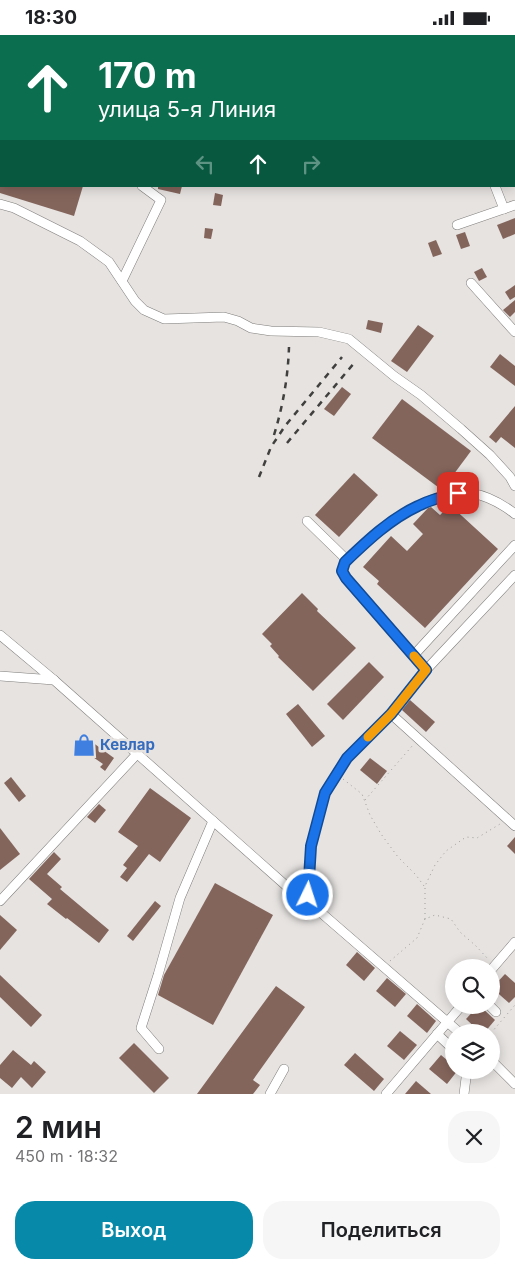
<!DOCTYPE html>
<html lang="ru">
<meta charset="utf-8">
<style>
body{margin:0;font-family:Inter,sans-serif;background:#f6f6f6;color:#202124;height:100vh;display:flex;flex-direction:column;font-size:19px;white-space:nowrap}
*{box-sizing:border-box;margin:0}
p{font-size:16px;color:#757577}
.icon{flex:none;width:28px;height:28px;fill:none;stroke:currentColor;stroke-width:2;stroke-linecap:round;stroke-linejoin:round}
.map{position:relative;height:1059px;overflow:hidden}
.side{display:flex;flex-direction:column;background:#fff;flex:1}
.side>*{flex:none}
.banner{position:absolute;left:0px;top:0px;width:515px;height:152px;box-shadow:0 2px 12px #0003;background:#0b6e4f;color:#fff;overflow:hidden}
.fabs{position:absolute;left:445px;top:924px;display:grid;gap:10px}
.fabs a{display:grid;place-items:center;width:55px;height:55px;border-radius:50%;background:#fff;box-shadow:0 2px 12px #0003;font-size:25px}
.pin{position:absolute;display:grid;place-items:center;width:42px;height:42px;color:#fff;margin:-21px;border-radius:10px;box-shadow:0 2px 8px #0006}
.me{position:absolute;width:55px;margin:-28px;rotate:4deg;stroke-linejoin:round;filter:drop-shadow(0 0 4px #0008)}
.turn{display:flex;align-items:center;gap:18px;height:105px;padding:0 15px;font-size:22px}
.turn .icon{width:65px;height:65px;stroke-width:2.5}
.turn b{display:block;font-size:35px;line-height:42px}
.lanes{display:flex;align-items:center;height:48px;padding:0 15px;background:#0003;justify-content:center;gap:25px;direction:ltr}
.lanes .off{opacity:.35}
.round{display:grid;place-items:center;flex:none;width:52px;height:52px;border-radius:20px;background:#f6f6f6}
.headline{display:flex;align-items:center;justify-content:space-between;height:85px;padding:0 15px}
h1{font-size:30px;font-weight:600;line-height:38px}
.action{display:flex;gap:10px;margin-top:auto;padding:10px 15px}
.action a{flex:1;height:58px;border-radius:20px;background:#0789aa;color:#fff;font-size:20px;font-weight:600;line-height:58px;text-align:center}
.action a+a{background:#f6f6f6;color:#202124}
.status{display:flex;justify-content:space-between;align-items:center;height:35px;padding:0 25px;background:#fff;direction:ltr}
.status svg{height:14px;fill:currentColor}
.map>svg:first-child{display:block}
.building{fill:#84655c}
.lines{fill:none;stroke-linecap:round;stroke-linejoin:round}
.minor-casing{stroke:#7f7d7b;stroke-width:10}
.path{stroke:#9e9c9a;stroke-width:1;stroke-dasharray:1 4;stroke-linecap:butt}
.minor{stroke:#fff;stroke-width:9}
.rail{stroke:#41403f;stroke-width:2.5;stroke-dasharray:6 6;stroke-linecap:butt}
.route-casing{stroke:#114b97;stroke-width:12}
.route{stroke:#1a73e8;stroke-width:9}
.slow{stroke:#f59e0b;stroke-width:9}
.labels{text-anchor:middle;stroke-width:5;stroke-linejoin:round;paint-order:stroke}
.shop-label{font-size:15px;font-weight:bold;fill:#366cbe;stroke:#e6e3e1;text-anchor:start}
</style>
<div class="status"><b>18:30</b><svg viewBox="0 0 49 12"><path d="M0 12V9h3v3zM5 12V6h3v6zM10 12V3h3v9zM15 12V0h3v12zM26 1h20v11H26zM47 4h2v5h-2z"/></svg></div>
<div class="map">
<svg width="515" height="1059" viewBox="0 0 515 1059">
<rect width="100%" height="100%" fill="#e6e3e1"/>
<g class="building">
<polygon points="0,151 83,151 74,181 0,158"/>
<polygon points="158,151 182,151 180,159 158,154"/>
<polygon points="215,158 223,160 221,171 213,170"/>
<polygon points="515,183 515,199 503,204 497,190"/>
<polygon points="205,193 213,194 211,204 204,203"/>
<polygon points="465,197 470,211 461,214 456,200"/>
<polygon points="436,205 442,219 433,222 428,208"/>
<polygon points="482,233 487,242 479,246 474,237"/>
<polygon points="515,250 515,262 510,265 505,257"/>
<polygon points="515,265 515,277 510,282 503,275"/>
<polygon points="368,285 383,288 381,298 366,294"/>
<polygon points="418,290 434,301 407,337 391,326"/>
<polygon points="500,319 515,331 515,351 490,332"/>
<polygon points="342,352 351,359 334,381 324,374"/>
<polygon points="402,364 471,416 442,455 372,403"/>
<polygon points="515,371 515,413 501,402 496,408 489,402"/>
<polygon points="354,438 378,460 339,502 315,480"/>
<polygon points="450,470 498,514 425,593 377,549 379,546 363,532 391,501 407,516 423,499 413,489 428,473 431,472 440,480"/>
<polygon points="302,558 318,574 317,576 356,613 313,656 278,622 279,621 270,611 272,609 262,599"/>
<polygon points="369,627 384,642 343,685 327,669"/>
<polygon points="410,665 435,687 426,697 402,675"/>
<polygon points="298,669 325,701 312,712 286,679"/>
<polygon points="81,699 114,723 105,736 100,732 103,729 74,709"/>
<polygon points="370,723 387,736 377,749 360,735"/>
<polygon points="11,742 26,761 19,767 4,748"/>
<polygon points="150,753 191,783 160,827 149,819 127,847 120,842 127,833 123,830 138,811 118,797"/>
<polygon points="99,769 106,775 95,788 87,782"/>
<polygon points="0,793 20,819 0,835"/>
<polygon points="515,802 515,819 507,811"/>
<polygon points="54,817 61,824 47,839 62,852 60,854 109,895 99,908 67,883 66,884 47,869 52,864 29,844"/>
<polygon points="215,848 273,880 213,990 158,960 164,940"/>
<polygon points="155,866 161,871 133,906 127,901"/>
<polygon points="0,880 17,895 0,915"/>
<polygon points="357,917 375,933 364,946 346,930"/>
<polygon points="505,939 515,948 515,962 509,968 492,953"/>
<polygon points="0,940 42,980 31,992 0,962"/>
<polygon points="387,943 406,959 395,972 376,956"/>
<polygon points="276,951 305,972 253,1045 260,1050 253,1059 197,1059"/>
<polygon points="417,969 436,986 427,998 407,981"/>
<polygon points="479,970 495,985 484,998 481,998 466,984"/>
<polygon points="400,996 417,1010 404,1025 387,1011"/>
<polygon points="134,1008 169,1043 154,1058 119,1023"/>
<polygon points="13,1015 31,1030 34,1026 46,1037 32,1053 21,1042 12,1053 0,1043 0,1030"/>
<polygon points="355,1018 384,1044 374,1056 344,1030"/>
<polygon points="441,1020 454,1031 454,1035 458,1035 447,1049 429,1034"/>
<polygon points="416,1046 431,1059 405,1059"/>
</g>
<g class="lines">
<defs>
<g id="minor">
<polyline points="438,0 438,1"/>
<polyline points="510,0 511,1"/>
<polyline points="12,1 12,0"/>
<polyline points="514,10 515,13"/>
<polyline points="0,46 1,41"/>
<polyline points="495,151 504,174"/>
<polyline points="0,169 14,173 80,206 109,227 135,266 144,275 164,284 224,282 238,286 251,293 271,296 319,297 349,304 394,341 421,360 461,394 490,420 510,442 515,451"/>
<polyline points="457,190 515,170"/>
<polyline points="122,246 161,165 142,151"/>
<polyline points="471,248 515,297"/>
<polyline points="307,486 347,525"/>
<polyline points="0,600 54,645"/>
<polyline points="414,620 515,510"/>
<path d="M426,635L346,543L342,536L345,527C374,500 403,472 443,461C448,460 453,458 458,457C478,456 500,467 515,479"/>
<polyline points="0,641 54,645 292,856"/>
<polyline points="391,679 515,791"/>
<polyline points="0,866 137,719"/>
<polyline points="491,935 515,907"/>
<polyline points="489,970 496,977"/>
<polyline points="460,998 311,869 308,860 311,811 325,758 347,723 391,679 426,635 515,540"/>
<polyline points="437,999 454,1015"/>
<polyline points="159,1014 141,993 158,940 180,863 213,786"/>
<polyline points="491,1025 515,1049"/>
<polyline points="270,1059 284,1034"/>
<polyline points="386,1059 462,970"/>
<polyline points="464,1059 467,1035"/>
</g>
</defs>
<use href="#minor" class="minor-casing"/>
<g class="path">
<polyline points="343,744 362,759 370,780 381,799 398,822 416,840 424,851"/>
<polyline points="365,765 413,710"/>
<polyline points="425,884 425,851 435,830 446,816 466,802 477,803 500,789"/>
<polyline points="390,926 417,903 425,884 435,880 451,884 460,897 476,911 488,924"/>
<polyline points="491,998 515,970"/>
</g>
<use href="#minor" class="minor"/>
<g class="rail">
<path d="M274,400C283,371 288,342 289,312"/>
<polyline points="287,408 355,327"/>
<polyline points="259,442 271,412 285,391 342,322"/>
</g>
</g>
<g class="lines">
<defs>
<path id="route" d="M308,860L311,811L325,758L347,723L391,679L426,635L346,543L342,536L345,527C367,506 390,484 418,471C430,465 444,461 458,458"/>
</defs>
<use href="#route" class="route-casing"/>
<use href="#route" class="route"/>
<polyline class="slow" points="368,702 391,679 426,635 414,621"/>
</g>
<defs>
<symbol id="shop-bare" viewBox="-9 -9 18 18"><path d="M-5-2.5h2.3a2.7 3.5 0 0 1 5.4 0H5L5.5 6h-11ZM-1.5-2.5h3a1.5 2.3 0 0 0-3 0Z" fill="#3f7fe0" stroke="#e6e3e1" stroke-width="2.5" paint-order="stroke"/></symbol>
</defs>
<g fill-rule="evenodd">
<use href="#shop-bare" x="68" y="694" width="32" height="32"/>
</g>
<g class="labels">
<g class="shop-label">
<text x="100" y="715">Кевлар</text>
</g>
</g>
</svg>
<div class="fabs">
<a><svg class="icon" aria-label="search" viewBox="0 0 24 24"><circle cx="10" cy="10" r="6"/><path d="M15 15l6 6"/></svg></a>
<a><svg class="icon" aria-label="layers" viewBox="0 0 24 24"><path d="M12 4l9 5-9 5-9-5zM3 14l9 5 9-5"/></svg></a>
</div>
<div class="pin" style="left:458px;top:458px;background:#d93025"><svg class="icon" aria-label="arrive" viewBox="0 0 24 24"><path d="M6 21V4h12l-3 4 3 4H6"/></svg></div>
<svg class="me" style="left:308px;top:860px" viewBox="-20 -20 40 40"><circle r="17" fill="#1a73e8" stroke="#fff" stroke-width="3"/><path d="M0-11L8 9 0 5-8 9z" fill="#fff"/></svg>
<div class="banner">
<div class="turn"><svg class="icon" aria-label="ahead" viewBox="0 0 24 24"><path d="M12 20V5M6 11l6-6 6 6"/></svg><div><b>170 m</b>улица 5-я Линия</div></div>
<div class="lanes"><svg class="icon off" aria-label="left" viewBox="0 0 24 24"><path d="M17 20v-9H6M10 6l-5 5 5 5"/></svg><svg class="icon" aria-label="ahead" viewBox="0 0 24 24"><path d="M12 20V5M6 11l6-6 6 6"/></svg><svg class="icon off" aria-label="right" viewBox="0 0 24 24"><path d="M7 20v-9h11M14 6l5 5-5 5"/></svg></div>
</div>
</div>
<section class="side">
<div class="headline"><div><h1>2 мин</h1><p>450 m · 18:32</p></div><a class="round"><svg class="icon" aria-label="close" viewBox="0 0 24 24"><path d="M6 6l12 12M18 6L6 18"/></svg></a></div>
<div class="action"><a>Выход</a><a>Поделиться</a></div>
</section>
